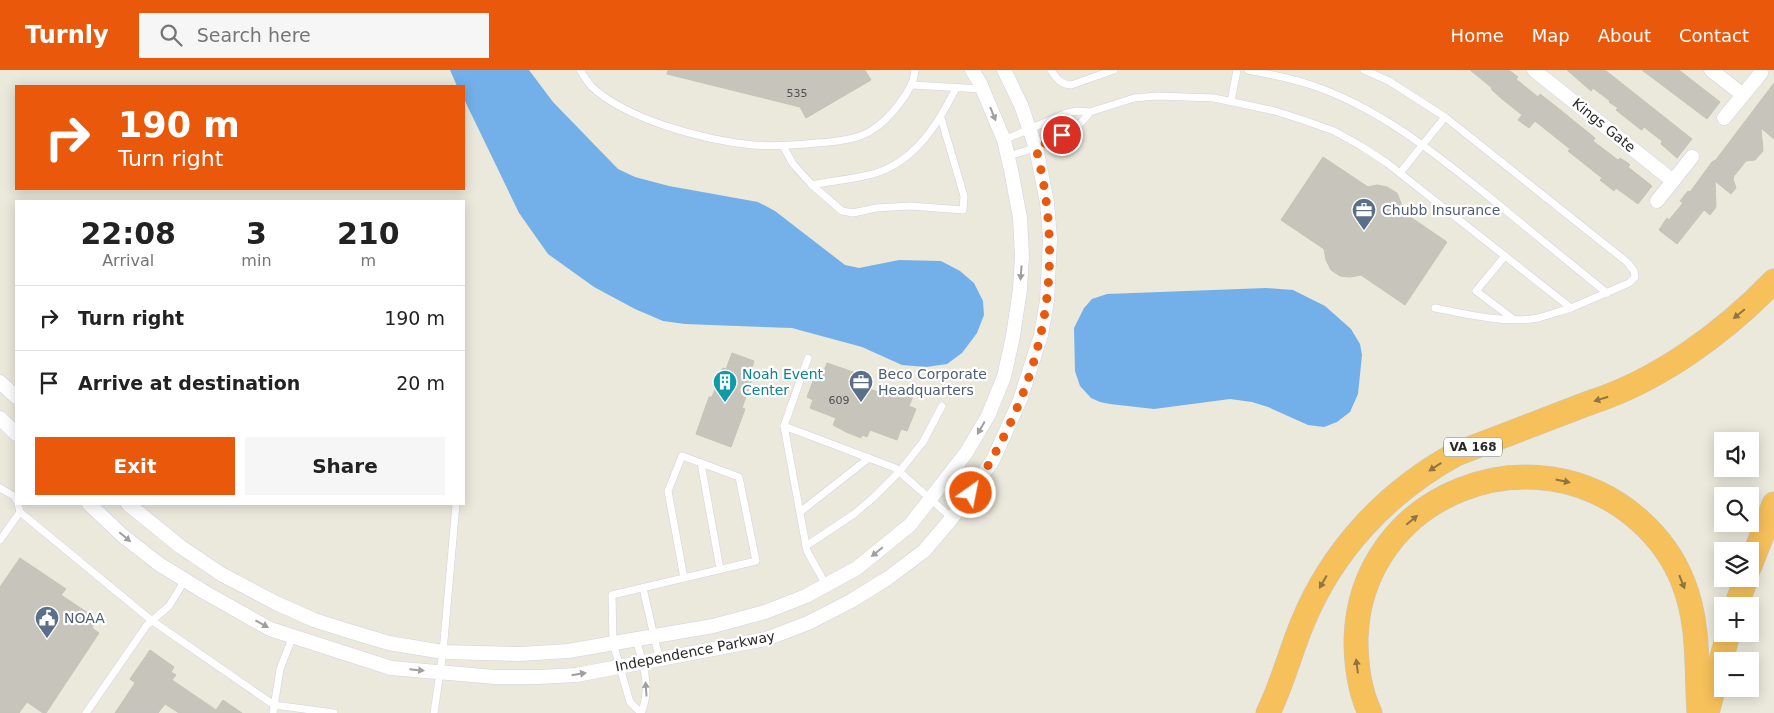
<!DOCTYPE html>
<meta charset="utf-8">
<style>
body{margin:0;font-family:"DejaVu Sans",sans-serif;background:#f6f6f6;color:#222;height:100vh;display:flex;flex-direction:column;font-size:19px;white-space:nowrap}
*{box-sizing:border-box;margin:0}
p{font-size:16px;color:#767676}
.icon{flex:none;width:28px;height:28px;fill:none;stroke:currentColor;stroke-width:2;stroke-linecap:round;stroke-linejoin:round}
.map{position:relative;flex:1;overflow:hidden}
.sheet{position:absolute;left:15px;top:130px;width:450px;height:305px;display:flex;flex-direction:column;background:#fff;border-radius:0px;box-shadow:0 2px 12px #0003}
.sheet>*{flex:none}
.hud{position:absolute;left:15px;top:15px;width:450px;height:105px;border-radius:0px;box-shadow:0 2px 12px #0003;background:#ea580c;color:#fff;overflow:hidden}
.tools{position:absolute;left:1714px;top:362px;display:grid;gap:10px}
.tools a{display:grid;place-items:center;width:45px;height:45px;border-radius:0px;background:#fff;box-shadow:0 2px 12px #0003;font-size:25px}
.pin{position:absolute;display:grid;place-items:center;width:42px;height:42px;color:#fff;margin:-21px;border:2px solid #fff;border-radius:50%;box-shadow:0 1px 5px #0007}
.me{position:absolute;width:55px;margin:-28px;rotate:33deg;stroke-linejoin:round;filter:drop-shadow(0 0 4px #0008)}
.turn{display:flex;align-items:center;gap:18px;height:105px;padding:0 20px;font-size:22px}
.turn .icon{width:65px;height:65px;stroke-width:2.5}
.turn b{display:block;font-size:35px;line-height:42px}
.eta{display:flex;justify-content:space-evenly;align-items:center;height:85px;text-align:center}
.eta b{font-size:30px;font-weight:700;line-height:35px}
.cta{display:flex;gap:10px;margin-top:auto;padding:10px 20px}
.cta a{flex:1;height:58px;border-radius:0px;background:#ea580c;color:#fff;font-size:20px;font-weight:700;line-height:58px;text-align:center}
.cta a+a{background:#f6f6f6;color:#222}
ul{padding:0;list-style:none}
li{display:flex;align-items:center;gap:15px;height:65px;padding:0 20px;border-top:1px solid #e0e0e0}
li div{flex:1}
li b{display:block;font-size:19px}
li em{font-style:normal}
header{display:flex;align-items:center;gap:30px;box-sizing:border-box;height:70px;padding:0 25px;background:#ea580c;color:#fff}
header strong{font-size:24px}
nav{display:flex;gap:28px;margin-inline-start:auto;font-size:18px}
.search{width:350px;height:45px;background:#f6f6f6;display:flex;align-items:center;gap:12px;box-sizing:border-box;padding:0 18px;border-radius:0px;color:#767676;font-size:19px}
.map>svg:first-child{display:block}
.water{fill:#73b0e9}
.building{fill:#c6c4bb;stroke:#c6c4b6}
.lines{fill:none;stroke-linecap:round;stroke-linejoin:round}
.lane-casing{stroke:#d2d1e2;stroke-width:8}
.street-casing{stroke:#d2d1e2;stroke-width:15}
.highway-casing{stroke:#c7c7c7;stroke-width:25}
.lane{stroke:#fff;stroke-width:7}
.street{stroke:#fff;stroke-width:14}
.highway{stroke:#f6c05b;stroke-width:24}
.oneway{fill:#9f9f9f}
.oneway2{fill:#907442}
.route{stroke:#ea580c;stroke-width:9;stroke-dasharray:0 16.2}
.labels{text-anchor:middle;stroke-width:4.5;stroke-linejoin:round;paint-order:stroke}
.number-label{font-size:11px;fill:#50504e}
.shield{fill:#fff;stroke:#696969;stroke-width:1}
.shield-label{font-size:12px;font-weight:bold;fill:#292929}
.street-label{font-size:14px;fill:#292929;stroke:#fff}
.service-label{font-size:14px;fill:#4e5e75;stroke:#fff;text-anchor:start}
.culture-label{font-size:14px;fill:#0d838f;stroke:#fff;text-anchor:start}
</style>
<header>
<strong>Turnly</strong>
<div class="search"><svg class="icon" aria-label="search" viewBox="0 0 24 24"><circle cx="10" cy="10" r="6"/><path d="M15 15l6 6"/></svg>Search here</div>
<nav><a>Home</a><a>Map</a><a>About</a><a>Contact</a></nav>
</header>
<div class="map">
<svg width="1774" height="643" viewBox="0 0 1774 643">
<rect width="100%" height="100%" fill="#ebe8dc"/>
<g class="water">
<polygon points="450,0 529,0 553,32 618,99 635,107 669,116 758,132 775,141 845,195 859,198 899,190 941,191 960,201 974,213 983,231 984,245 977,263 962,283 947,294 926,297 902,295 862,277 792,258 685,254 663,251 635,239 594,217 548,184 519,143 464,29 464,16 457,16"/>
<polygon points="1266,218 1293,220 1325,236 1351,259 1360,274 1362,285 1358,324 1350,342 1337,352 1324,357 1308,355 1268,337 1252,332 1230,329 1154,339 1110,334 1100,332 1091,328 1080,316 1075,301 1074,258 1084,238 1092,229 1107,224"/>
</g>
<g class="building">
<polygon points="668,0 865,0 871,10 806,48 800,37 667,4"/>
<polygon points="1470,0 1509,0 1518,7 1516,9 1538,27 1540,24 1553,34 1595,68 1593,71 1618,90 1620,88 1628,93 1630,95 1628,97 1652,116 1638,134 1616,118 1614,121 1600,110 1602,108 1568,81 1570,79 1535,51 1529,58 1518,50 1522,45 1502,29 1492,20 1491,17"/>
<polygon points="1567,0 1605,0 1692,69 1677,88 1661,74 1662,71 1644,57 1642,60 1640,59 1616,40 1618,38 1609,32 1610,31 1593,18 1591,21"/>
<polygon points="1642,0 1679,0 1720,32 1707,49"/>
<polygon points="1774,13 1774,69 1761,58 1763,81 1755,90 1746,91 1734,106 1733,109 1736,118 1731,124 1715,111 1716,137 1710,145 1704,140 1677,174 1659,160 1667,148 1669,150 1683,133 1680,131 1688,121 1690,122 1712,92 1715,90 1715,91"/>
<polygon points="1323,87 1368,117 1377,115 1387,117 1397,123 1401,133 1403,142 1447,172 1405,235 1361,205 1350,207 1340,206 1331,200 1326,190 1324,179 1281,150"/>
<polygon points="732,283 754,291 749,307 752,309 742,338 745,339 731,377 696,364 709,327 712,327 723,298 726,299"/>
<polygon points="827,293 856,303 852,313 881,323 884,316 913,326 909,336 916,339 907,361 901,359 897,370 870,360 867,367 862,365 861,368 846,362 833,355 836,348 810,338 813,330 807,327 815,306 821,309"/>
<polygon points="20,488 66,519 61,525 91,545 87,549 94,554 92,558 99,563 46,643 43,643 27,632 19,643 0,643 0,517"/>
<polygon points="150,580 174,597 171,602 176,605 172,610 216,640 223,630 242,643 179,643 165,634 158,643 115,643 135,613 130,609"/>
</g>
<g class="lines">
<defs>
<g id="lane">
<path d="M580,0C583,5 587,11 591,16C627,50 704,70 753,75C775,77 796,75 817,73C834,72 855,70 869,62C881,55 891,45 899,34C908,23 914,13 915,0"/>
<path d="M1051,0C1057,9 1060,14 1071,15L1114,0"/>
<path d="M1248,0C1269,4 1290,8 1311,15C1381,38 1441,88 1498,134C1534,164 1570,193 1607,223"/>
<polyline points="912,15 982,19"/>
<polyline points="1231,31 1237,0"/>
<polyline points="1090,42 1134,28 1157,26 1214,28 1275,41 1303,50 1334,61 1361,76 1387,93 1571,238 1629,213 1635,207 1634,201 1627,192 1445,47 1389,11 1364,0"/>
<path d="M1004,70L1067,43L1077,41L1090,42C1072,68 1037,78 1008,86"/>
<polyline points="783,76 793,94 812,115 842,141 853,143 876,138 910,136 963,140 964,126 941,48"/>
<polyline points="1400,103 1445,47"/>
<path d="M812,115C832,111 853,109 873,104C915,92 938,54 956,18"/>
<polyline points="1505,186 1476,221 1512,248"/>
<path d="M1435,238C1465,244 1507,254 1538,248C1549,245 1560,241 1571,238"/>
<polyline points="784,356 808,288"/>
<polyline points="701,393 720,499"/>
<polyline points="0,418 14,426 16,430"/>
<polyline points="20,442 151,550 274,635 334,643"/>
<polyline points="800,442 869,388"/>
<polyline points="0,470 20,442 18,434"/>
<polyline points="806,476 854,444 873,428 899,402 923,372 942,336"/>
<polyline points="826,515 807,481 784,356 895,398 952,448"/>
<polyline points="643,518 659,588"/>
<path d="M636,569C643,593 652,619 641,643L630,632L613,573L612,525L756,491L739,407L682,386L668,421L684,508"/>
<polyline points="86,643 147,555 169,536 185,510"/>
<polyline points="273,643 280,599 293,566"/>
<polyline points="434,643 443,582 456,434"/>
</g>
<g id="street">
<polyline points="1534,0 1673,111"/>
<polyline points="1711,0 1743,25"/>
<polyline points="1724,48 1761,3"/>
<polyline points="1657,131 1692,87"/>
<polyline points="0,312 16,327"/>
<polyline points="0,348 16,364"/>
<polyline points="89,434 123,466 159,494 206,523 270,559 391,598 495,607 538,607 576,605 766,569 808,553 851,531 888,508 924,481 952,448 993,390 1020,330 1041,265 1047,231 1050,169 1047,132 1036,78 1021,35 1004,0"/>
<polyline points="128,434 181,477 221,504 276,533 314,550 352,562 389,573 443,582 520,584 568,581 713,556 765,542 806,526 857,498 910,455 966,383 988,346 1004,307 1013,266 1020,219 1022,186 1020,148 1011,100 1004,70 980,13 972,0"/>
</g>
<g id="highway">
<polyline points="1750,496 1774,434"/>
<polyline points="1736,536 1746,509"/>
<path d="M1268,643C1282,615 1290,583 1302,554C1332,480 1387,422 1456,384L1589,333C1658,311 1724,263 1774,211"/>
<path d="M1370,643C1359,620 1356,595 1356,569C1360,424 1534,356 1640,451C1659,468 1674,489 1683,512C1700,554 1696,599 1699,643"/>
<polyline points="1707,643 1728,564"/>
</g>
</defs>
<use href="#lane" class="lane-casing"/>
<use href="#street" class="street-casing"/>
<use href="#highway" class="highway-casing"/>
<use href="#lane" class="lane"/>
<use href="#street" class="street"/>
<use href="#highway" class="highway"/>
</g>
<defs><path id="oneway-solid" d="M-6-.8H1V-3.2L6.5 0L1 3.2V.8H-6Z" transform="scale(1.25)"/></defs>
<g class="oneway">
<use href="#oneway-solid" transform="translate(993 44) rotate(68)"/>
<use href="#oneway-solid" transform="translate(1021 203) rotate(94)"/>
<use href="#oneway-solid" transform="translate(981 358) rotate(120)"/>
<use href="#oneway-solid" transform="translate(125 467) rotate(40)"/>
<use href="#oneway-solid" transform="translate(877 482) rotate(141)"/>
<use href="#oneway-solid" transform="translate(262 554) rotate(29)"/>
<use href="#oneway-solid" transform="translate(417 600) rotate(6)"/>
<use href="#oneway-solid" transform="translate(579 604) rotate(-9)"/>
<use href="#oneway-solid" transform="translate(646 619) rotate(-94)"/>
</g>
<g class="oneway2">
<use href="#oneway-solid" transform="translate(1739 244) rotate(141)"/>
<use href="#oneway-solid" transform="translate(1601 329) rotate(163)"/>
<use href="#oneway-solid" transform="translate(1435 397) rotate(147)"/>
<use href="#oneway-solid" transform="translate(1563 411) rotate(12)"/>
<use href="#oneway-solid" transform="translate(1412 450) rotate(-40)"/>
<use href="#oneway-solid" transform="translate(1323 512) rotate(120)"/>
<use href="#oneway-solid" transform="translate(1682 512) rotate(68)"/>
<use href="#oneway-solid" transform="translate(1357 596) rotate(-97)"/>
</g>
<g class="lines">
<path class="route" d="M971,423C1042,315 1068,205 1036,78L1062,65"/>
</g>
<defs>
<symbol id="office-pin" viewBox="-11 -11 22 30"><path d="M0 17L-7.5 6A9.5 9.5 0 1 1 7.5 6Z" fill="#5c6f8a" stroke="#fff"/><path d="M-6-3h4V-5.5h4V-3h4V5H-6ZM-1-4.5V-3h2v-1.5ZM-6 0V1H6V0Z" fill="#fff"/></symbol>
<symbol id="building-pin" viewBox="-11 -11 22 30"><path d="M0 17L-7.5 6A9.5 9.5 0 1 1 7.5 6Z" fill="#0f9aa8" stroke="#fff"/><path d="M-4-6H4V6H1V3H-1V6H-4ZM-2.5-4.3h1.7v1.8h-1.7ZM.8-4.3h1.7v1.8H.8ZM-2.5-1h1.7V.8h-1.7ZM.8-1h1.7V.8H.8Z" fill="#fff"/></symbol>
<symbol id="civic-pin" viewBox="-11 -11 22 30"><path d="M0 17L-7.5 6A9.5 9.5 0 1 1 7.5 6Z" fill="#5c6f8a" stroke="#fff"/><path d="M-.6-6.5H3V-4.5H.6V-3L4-1V1h2V6H-6V1h2V-1L-.6-3ZM-1.2 2.5V6h2.4V2.5Z" fill="#fff"/></symbol>
</defs>
<g fill-rule="evenodd">
<use href="#office-pin" x="1350" y="126" width="28" height="38"/>
<use href="#building-pin" x="711" y="298" width="28" height="38"/>
<use href="#office-pin" x="847" y="298" width="28" height="38"/>
<use href="#civic-pin" x="33" y="534" width="28" height="38"/>
</g>
<g class="labels">
<g class="number-label">
<text x="797" y="27">535</text>
<text x="839" y="334">609</text>
</g>
<rect class="shield" x="1444" y="367.5" width="58" height="19" rx="4"/>
<g class="shield-label">
<text x="1473" y="381">VA 168</text>
</g>
<g class="street-label">
<text transform="translate(1604 55) rotate(39)" y="5">Kings Gate</text>
<text transform="translate(695 581) rotate(-11)" y="5">Independence Parkway</text>
</g>
<g class="service-label">
<text x="1382" y="145">Chubb Insurance</text>
<text x="878" y="309">Beco Corporate<tspan x="878" dy="16">Headquarters</tspan></text>
<text x="64" y="553">NOAA</text>
</g>
<g class="culture-label">
<text x="742" y="309">Noah Event<tspan x="742" dy="16">Center</tspan></text>
</g>
</g>
</svg>
<div class="tools">
<a><svg class="icon" aria-label="sound" viewBox="0 0 24 24"><path d="M4 9h4l5-4v14l-5-4H4zM17 9q2 3 0 6"/></svg></a>
<a><svg class="icon" aria-label="search" viewBox="0 0 24 24"><circle cx="10" cy="10" r="6"/><path d="M15 15l6 6"/></svg></a>
<a><svg class="icon" aria-label="layers" viewBox="0 0 24 24"><path d="M12 4l9 5-9 5-9-5zM3 14l9 5 9-5"/></svg></a>
<a>+</a>
<a>−</a>
</div>
<div class="pin" style="left:1062px;top:65px;background:#d93025"><svg class="icon" aria-label="arrive" viewBox="0 0 24 24"><path d="M6 21V4h12l-3 4 3 4H6"/></svg></div>
<svg class="me" style="left:971px;top:423px" viewBox="-20 -20 40 40"><circle r="17" fill="#ea580c" stroke="#fff" stroke-width="3"/><path d="M0-11L8 9 0 5-8 9z" fill="#fff"/></svg>
<div class="hud">
<div class="turn"><svg class="icon" aria-label="right" viewBox="0 0 24 24"><path d="M7 20v-9h11M14 6l5 5-5 5"/></svg><div><b>190 m</b>Turn right</div></div>
</div>
<section class="sheet">
<div class="eta">
<div><b>22:08</b><p>Arrival</p></div>
<div><b>3</b><p>min</p></div>
<div><b>210</b><p>m</p></div>
</div>
<ul>
<li><svg class="icon" aria-label="right" viewBox="0 0 24 24"><path d="M7 20v-9h11M14 6l5 5-5 5"/></svg><div><b>Turn right</b></div><em>190 m</em></li>
<li><svg class="icon" aria-label="arrive" viewBox="0 0 24 24"><path d="M6 21V4h12l-3 4 3 4H6"/></svg><div><b>Arrive at destination</b></div><em>20 m</em></li>
</ul>
<div class="cta"><a>Exit</a><a>Share</a></div>
</section>
</div>
